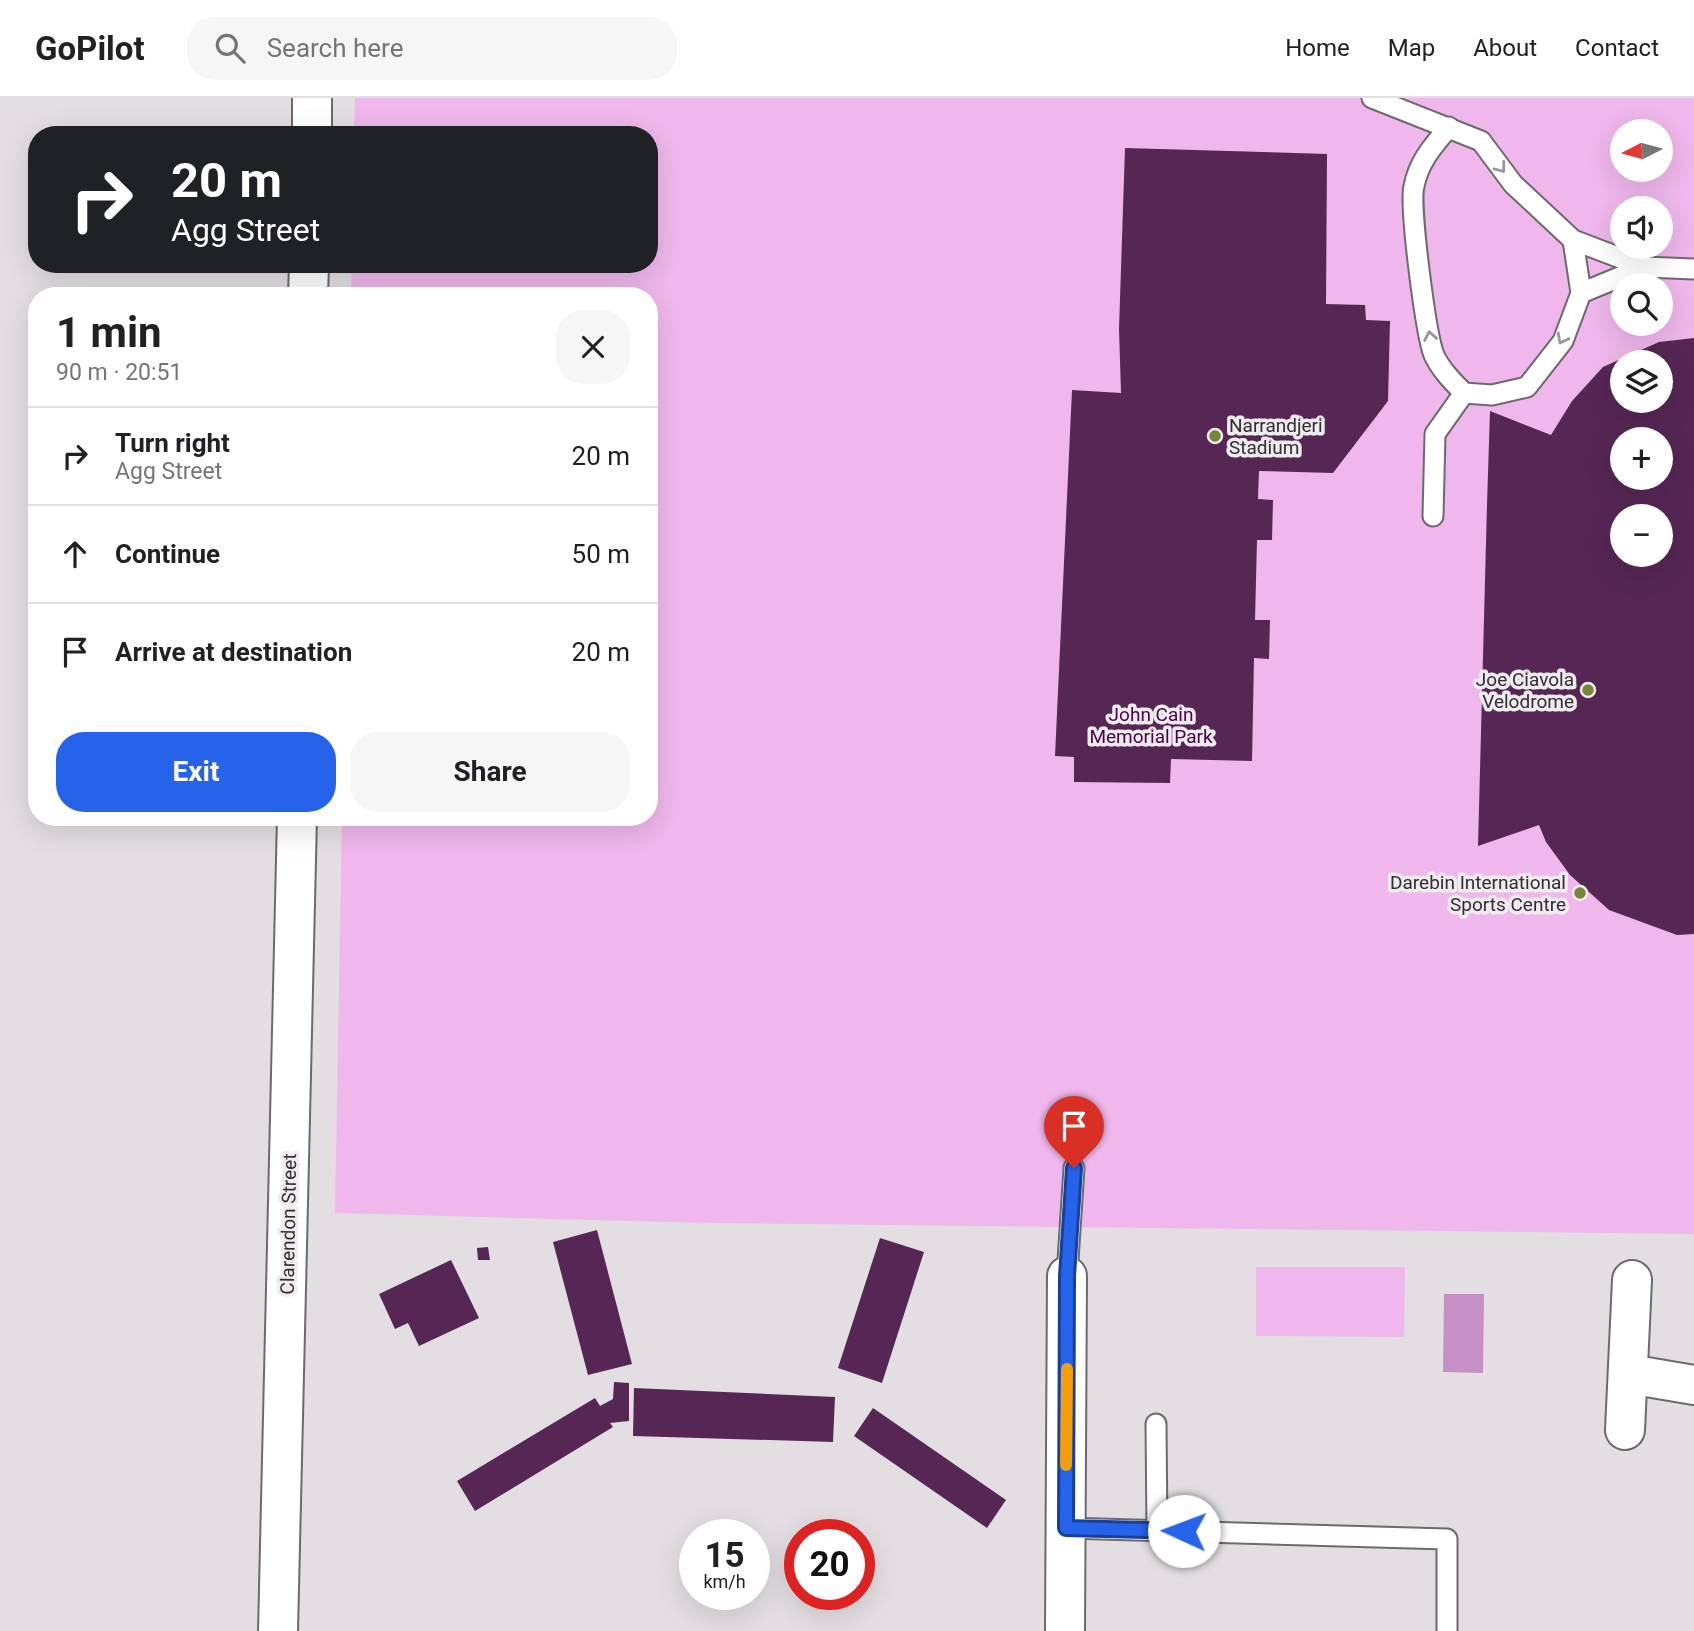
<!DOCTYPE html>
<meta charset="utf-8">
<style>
body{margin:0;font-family:Roboto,sans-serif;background:#f6f6f6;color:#202124;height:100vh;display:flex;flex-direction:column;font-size:26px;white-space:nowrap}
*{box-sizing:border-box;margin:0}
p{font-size:23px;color:#757577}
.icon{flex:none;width:38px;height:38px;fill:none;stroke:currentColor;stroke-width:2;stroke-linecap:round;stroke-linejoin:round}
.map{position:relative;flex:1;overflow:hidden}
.sheet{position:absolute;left:28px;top:189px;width:630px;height:539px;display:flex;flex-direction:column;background:#fff;border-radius:28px;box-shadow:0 7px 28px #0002}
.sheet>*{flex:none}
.banner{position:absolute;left:28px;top:28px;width:630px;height:147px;border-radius:28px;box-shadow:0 7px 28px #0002;background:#202124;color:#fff;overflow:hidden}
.needle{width:46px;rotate:264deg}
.buttons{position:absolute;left:1610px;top:21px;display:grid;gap:14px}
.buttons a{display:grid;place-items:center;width:63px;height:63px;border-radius:50%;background:#fff;box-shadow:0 7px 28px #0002;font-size:35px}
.speed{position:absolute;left:679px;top:1421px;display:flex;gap:14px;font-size:35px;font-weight:700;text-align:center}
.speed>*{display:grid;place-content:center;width:91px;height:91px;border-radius:50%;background:#fff;box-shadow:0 7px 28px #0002;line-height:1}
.speed small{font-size:18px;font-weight:400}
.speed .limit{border:10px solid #d22;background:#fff;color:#111}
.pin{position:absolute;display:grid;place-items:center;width:60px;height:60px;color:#fff;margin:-72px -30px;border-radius:50% 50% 50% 0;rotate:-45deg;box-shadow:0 0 7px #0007}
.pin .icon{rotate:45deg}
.me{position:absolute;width:77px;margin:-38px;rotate:272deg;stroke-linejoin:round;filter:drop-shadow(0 0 5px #0008)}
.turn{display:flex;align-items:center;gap:24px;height:147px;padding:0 28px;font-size:32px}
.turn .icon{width:91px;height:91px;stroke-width:2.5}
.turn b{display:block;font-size:49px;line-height:60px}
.round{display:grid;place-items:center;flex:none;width:74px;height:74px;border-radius:28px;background:#f6f6f6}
.overview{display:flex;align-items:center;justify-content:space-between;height:119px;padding:0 28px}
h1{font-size:42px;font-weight:700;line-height:52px}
.primary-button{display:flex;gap:14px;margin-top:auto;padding:14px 28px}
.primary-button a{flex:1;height:80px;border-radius:28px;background:#2563eb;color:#fff;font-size:28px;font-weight:700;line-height:80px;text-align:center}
.primary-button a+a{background:#f6f6f6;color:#202124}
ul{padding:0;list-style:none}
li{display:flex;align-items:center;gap:21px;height:98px;padding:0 28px;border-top:2px solid #e0e0e0}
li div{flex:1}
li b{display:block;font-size:26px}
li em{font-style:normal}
header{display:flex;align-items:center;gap:42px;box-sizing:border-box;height:98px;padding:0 35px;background:#fff;border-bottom:2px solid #e0e0e0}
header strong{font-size:33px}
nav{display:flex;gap:38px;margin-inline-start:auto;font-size:24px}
.search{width:490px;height:63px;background:#f6f6f6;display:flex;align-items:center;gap:18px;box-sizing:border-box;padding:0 24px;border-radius:28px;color:#757577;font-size:26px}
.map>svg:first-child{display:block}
.green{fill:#efb7eb;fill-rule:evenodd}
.water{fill:#c790c4}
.building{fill:#562755;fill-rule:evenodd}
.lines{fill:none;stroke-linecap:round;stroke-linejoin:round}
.service-casing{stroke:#6d696d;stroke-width:23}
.minor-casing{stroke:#6d696d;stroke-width:42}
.service{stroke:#fff;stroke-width:19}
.minor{stroke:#fff;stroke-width:38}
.oneway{stroke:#989698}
.route-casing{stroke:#184099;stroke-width:18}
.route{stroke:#2563eb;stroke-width:12}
.slow{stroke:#f59e0b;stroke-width:12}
.poi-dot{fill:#778634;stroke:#f0ebef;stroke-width:2.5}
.labels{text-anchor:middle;stroke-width:7;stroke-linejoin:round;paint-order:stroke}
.poi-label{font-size:19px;fill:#302e30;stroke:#f0ebef;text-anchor:end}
.park-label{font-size:19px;fill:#480348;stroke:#f0ebef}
.street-label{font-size:19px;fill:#302e30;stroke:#f0ebef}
</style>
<header>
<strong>GoPilot</strong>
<div class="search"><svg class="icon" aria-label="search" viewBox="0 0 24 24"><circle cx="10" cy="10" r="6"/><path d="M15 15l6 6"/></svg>Search here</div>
<nav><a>Home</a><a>Map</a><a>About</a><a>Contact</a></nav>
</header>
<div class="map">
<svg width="1694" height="1533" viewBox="0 0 1694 1533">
<rect width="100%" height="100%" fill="#e2dee2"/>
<g class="green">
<path d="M355,0H1694V1136L709,1125L335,1115L342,719H649V198H351L352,166H649V37H354ZM1622,33H1661V72H1622ZM1622,110H1661V149H1622ZM1622,187H1661V226H1622ZM1622,264H1661V303H1622ZM1622,341H1661V380H1622ZM1622,418H1661V457H1622Z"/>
<polygon points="1256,1169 1405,1169 1404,1239 1256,1238"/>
</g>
<polygon class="water" points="1444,1196 1484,1196 1483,1275 1443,1274"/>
<g class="building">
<polygon points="1125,50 1327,56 1326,206 1365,207 1366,222 1390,223 1388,303 1333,375 1259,373 1258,401 1273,402 1272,442 1257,442 1255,522 1270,522 1269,561 1254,560 1252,663 1171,661 1170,685 1074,684 1074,659 1055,658 1072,292 1121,295 1119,231"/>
<path d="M1694,240V836L1677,837L1609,812L1570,777L1546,744L1539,727L1478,748L1487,407L1490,313L1551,337L1572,303L1603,269L1659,244ZM1622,264H1661V303H1622ZM1622,341H1661V380H1622ZM1622,418H1661V457H1622Z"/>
<polygon points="597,1132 632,1266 588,1277 553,1144"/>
<polygon points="880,1140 924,1154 882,1285 838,1270"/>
<polygon points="488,1149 490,1162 478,1162 477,1150"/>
<polygon points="451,1162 479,1220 419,1248 408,1225 395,1231 379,1196"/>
<polygon points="614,1284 629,1285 629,1323 610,1325 613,1329 475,1413 457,1383 595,1300 600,1308 613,1301"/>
<polygon points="634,1290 835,1299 833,1344 633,1338"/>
<polygon points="873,1310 1006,1402 987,1430 854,1338"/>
</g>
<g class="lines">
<defs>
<g id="service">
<polyline points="1372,0 1481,43 1513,86 1573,142 1644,169 1694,171"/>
<path d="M1449,29C1433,48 1419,63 1414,88C1409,108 1426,237 1434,257C1441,272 1453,284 1464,295L1492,297L1527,289L1563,243L1581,195L1644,169"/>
<polyline points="1573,142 1581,195"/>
<polyline points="1433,418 1435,336 1464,295"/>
<polyline points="1067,1178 1074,1070"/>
<polyline points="1156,1326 1157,1432"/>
<polyline points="1066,1430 1447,1441 1447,1533"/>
</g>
<g id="minor">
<polyline points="312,37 312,0"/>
<polyline points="308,198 309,166"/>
<polyline points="1629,1276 1694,1287"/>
<polyline points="1625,1332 1632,1182"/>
<polyline points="278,1533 297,719"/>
<polyline points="1065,1533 1067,1178"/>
</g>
</defs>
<use href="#service" class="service-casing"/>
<use href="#minor" class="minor-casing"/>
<use href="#service" class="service"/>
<use href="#minor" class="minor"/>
</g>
<defs><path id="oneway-chevron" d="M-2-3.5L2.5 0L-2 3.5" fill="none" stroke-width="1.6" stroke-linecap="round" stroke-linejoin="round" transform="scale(1.75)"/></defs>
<g class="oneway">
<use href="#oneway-chevron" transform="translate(1501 70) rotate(53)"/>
<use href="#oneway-chevron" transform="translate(1430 238) rotate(-100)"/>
<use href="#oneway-chevron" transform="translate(1562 241) rotate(118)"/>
</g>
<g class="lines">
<defs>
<polyline id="route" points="1074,1070 1067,1178 1066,1430 1184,1433"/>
</defs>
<use href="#route" class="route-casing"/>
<use href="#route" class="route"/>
<polyline class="slow" points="1066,1367 1067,1271"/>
</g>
<g class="poi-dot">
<circle cx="1215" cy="338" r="7"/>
<circle cx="1588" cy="592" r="7"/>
<circle cx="1580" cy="795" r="7"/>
</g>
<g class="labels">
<g class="poi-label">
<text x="1229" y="334" text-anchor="start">Narrandjeri<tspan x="1229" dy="22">Stadium</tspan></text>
<text x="1574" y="588">Joe Ciavola<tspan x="1574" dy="22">Velodrome</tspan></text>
<text x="1566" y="791">Darebin International<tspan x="1566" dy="22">Sports Centre</tspan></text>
</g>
<g class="park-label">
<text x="1151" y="623">John Cain<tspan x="1151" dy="22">Memorial Park</tspan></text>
</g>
<g class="street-label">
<text transform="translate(288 1126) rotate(-89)" y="7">Clarendon Street</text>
</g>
</g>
</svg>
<div class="buttons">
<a><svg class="needle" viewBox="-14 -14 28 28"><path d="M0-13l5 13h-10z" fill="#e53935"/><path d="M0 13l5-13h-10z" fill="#757577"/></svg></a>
<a><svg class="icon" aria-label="sound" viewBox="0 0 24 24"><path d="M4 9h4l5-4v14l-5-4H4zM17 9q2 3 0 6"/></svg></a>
<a><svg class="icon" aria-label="search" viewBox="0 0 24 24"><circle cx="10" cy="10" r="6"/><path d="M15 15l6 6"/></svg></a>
<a><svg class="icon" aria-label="layers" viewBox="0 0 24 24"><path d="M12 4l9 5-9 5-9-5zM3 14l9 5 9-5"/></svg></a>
<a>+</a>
<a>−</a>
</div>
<div class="speed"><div>15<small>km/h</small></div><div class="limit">20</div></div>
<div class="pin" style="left:1074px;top:1070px;background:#d93025"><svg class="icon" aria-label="arrive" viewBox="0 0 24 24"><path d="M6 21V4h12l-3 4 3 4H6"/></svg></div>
<svg class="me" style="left:1184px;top:1433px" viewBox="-20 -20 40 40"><circle r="19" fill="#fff"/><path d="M0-13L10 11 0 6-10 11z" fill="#2563eb"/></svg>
<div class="banner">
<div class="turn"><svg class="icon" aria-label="right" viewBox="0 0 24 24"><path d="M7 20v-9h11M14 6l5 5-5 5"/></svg><div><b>20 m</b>Agg Street</div></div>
</div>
<section class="sheet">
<div class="overview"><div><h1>1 min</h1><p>90 m · 20:51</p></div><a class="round"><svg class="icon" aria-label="close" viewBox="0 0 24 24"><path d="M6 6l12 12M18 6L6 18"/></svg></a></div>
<ul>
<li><svg class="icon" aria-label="right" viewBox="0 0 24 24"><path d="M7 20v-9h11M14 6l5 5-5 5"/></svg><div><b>Turn right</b><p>Agg Street</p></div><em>20 m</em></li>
<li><svg class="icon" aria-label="ahead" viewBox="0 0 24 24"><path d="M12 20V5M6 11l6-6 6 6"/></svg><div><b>Continue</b></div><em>50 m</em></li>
<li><svg class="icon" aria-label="arrive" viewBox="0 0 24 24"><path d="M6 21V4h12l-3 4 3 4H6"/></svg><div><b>Arrive at destination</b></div><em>20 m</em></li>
</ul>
<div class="primary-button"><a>Exit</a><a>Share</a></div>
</section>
</div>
